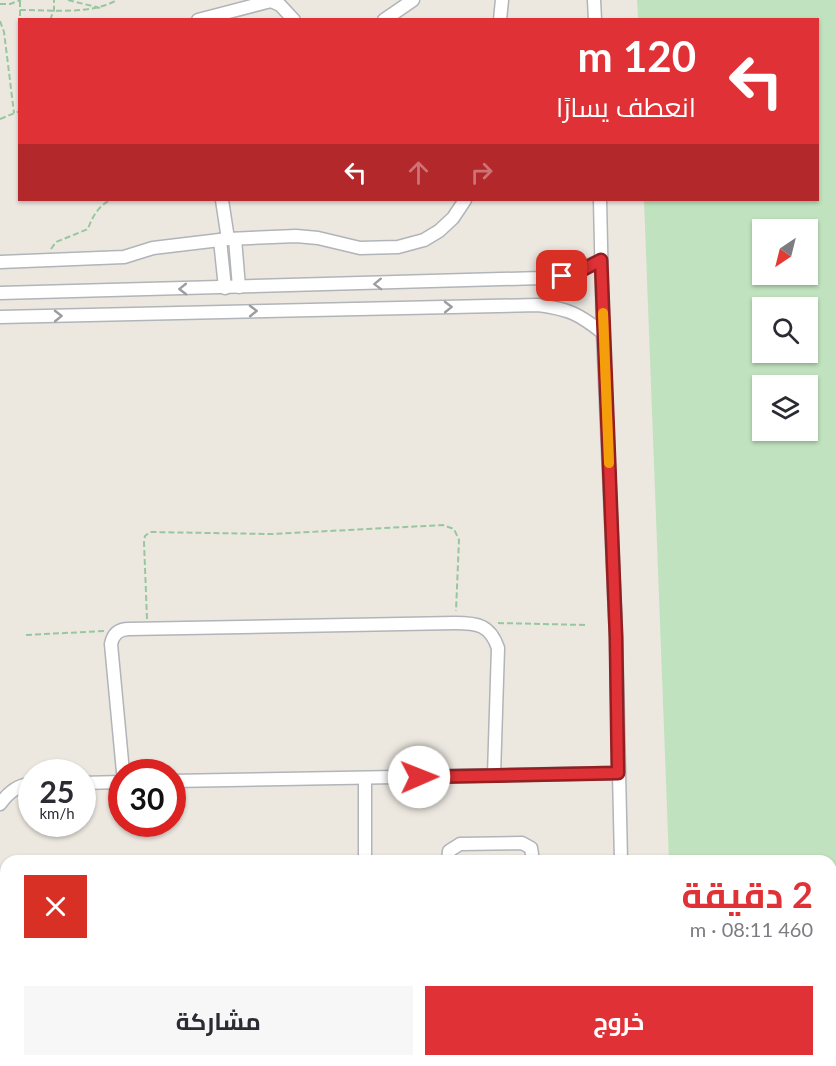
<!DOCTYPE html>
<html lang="ar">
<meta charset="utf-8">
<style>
body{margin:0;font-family:Lato,Cairo,sans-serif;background:#f7f7f7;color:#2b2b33;direction:rtl;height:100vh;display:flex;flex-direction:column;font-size:22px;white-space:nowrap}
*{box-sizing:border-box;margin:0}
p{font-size:20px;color:#7c7c81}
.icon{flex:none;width:33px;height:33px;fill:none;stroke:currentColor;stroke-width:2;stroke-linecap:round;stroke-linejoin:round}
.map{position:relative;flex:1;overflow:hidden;direction:ltr}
.side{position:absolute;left:0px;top:855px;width:837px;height:212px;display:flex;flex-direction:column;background:#fff;border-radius:18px 18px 0 0;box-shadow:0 2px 4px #0004;direction:rtl}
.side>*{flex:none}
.guide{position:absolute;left:18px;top:18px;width:801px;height:183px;border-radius:0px;box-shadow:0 2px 4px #0004;direction:rtl;background:#e03236;color:#fff;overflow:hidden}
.needle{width:39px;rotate:215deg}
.tools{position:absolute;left:752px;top:219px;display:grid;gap:12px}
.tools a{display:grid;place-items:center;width:66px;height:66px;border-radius:0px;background:#fff;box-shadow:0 2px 4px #0004;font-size:30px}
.speed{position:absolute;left:18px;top:759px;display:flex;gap:12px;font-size:30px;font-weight:700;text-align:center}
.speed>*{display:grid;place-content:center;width:78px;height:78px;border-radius:50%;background:#fff;box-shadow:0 2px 4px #0004;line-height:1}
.speed small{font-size:15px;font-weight:400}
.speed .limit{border:9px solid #d22;background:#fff;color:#111}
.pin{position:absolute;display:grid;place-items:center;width:51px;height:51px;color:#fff;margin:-26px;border-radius:12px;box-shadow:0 3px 9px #0006}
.me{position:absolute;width:66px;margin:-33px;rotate:89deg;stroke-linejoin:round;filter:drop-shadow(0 0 4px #0008)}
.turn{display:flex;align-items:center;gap:21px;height:126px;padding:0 24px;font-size:27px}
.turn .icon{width:78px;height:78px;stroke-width:2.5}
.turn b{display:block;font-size:42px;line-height:51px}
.lanes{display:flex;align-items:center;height:57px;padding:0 24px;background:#0003;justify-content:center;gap:30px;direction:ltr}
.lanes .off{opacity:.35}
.round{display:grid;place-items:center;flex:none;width:63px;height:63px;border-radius:0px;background:#f7f7f7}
.headline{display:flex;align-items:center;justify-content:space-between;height:102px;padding:0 24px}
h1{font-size:36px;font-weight:700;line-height:45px;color:#e03236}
.cta{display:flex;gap:12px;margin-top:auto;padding:12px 24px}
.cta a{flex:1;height:69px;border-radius:0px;background:#e03236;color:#fff;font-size:24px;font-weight:700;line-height:69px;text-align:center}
.cta a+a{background:#f7f7f7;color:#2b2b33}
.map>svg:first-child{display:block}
.green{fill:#c1e2be;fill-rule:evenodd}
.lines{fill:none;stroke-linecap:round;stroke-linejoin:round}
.minor-casing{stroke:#b1b4b8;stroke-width:15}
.path{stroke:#98c6a0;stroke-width:2;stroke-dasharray:6 3;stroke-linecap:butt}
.minor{stroke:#fff;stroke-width:12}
.wall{fill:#aaa8a3}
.building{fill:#c6c3be;stroke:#8b8885;stroke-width:1.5}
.oneway{stroke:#9b9ea0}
.route-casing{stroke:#922023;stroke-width:15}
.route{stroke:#e03236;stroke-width:10}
.slow{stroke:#f59e0b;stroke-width:10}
</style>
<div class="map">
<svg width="836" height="1066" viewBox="0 0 836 1066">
<rect width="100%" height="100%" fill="#ece8e0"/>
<path class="green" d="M637,0H836V1066H677V1060H831V861H669L644,200H818V20L638,19ZM762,230H807V274H762ZM762,308H807V352H762ZM762,386H807V430H762Z"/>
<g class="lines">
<defs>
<g id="minor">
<polyline points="594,0 595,20"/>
<polyline points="198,20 271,1 280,5 294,20"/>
<polyline points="384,20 413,0"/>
<polyline points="500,20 502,0"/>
<polyline points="222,200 228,239"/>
<polyline points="600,200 603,333 616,637 621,861"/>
<polyline points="235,239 239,287"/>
<polyline points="220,240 225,288"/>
<polyline points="0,262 124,257 153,248 228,239 296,236 318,238 360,248 398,247 424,240 439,231 453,218 465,200"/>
<path d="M0,293L541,278C563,275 581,270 601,260"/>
<path d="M0,317L538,305C569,309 579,314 603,333"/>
<path d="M123,772L111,644C113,634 119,629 129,629L455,623C478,623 490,625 498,648L494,775"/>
<polyline points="365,778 365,861"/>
<polyline points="172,781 618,773"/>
<polyline points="82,783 122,782"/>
<path d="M0,804C8,793 18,784 32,784"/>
<polyline points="448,861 449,851 460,844 522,843 531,848 533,861"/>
<polyline points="366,1060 366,1066"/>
<polyline points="627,1060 627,1066"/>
</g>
</defs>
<use href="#minor" class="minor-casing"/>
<g class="path">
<polyline points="68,0 100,8"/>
<polyline points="20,1 20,20"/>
<polyline points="0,4 10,4 21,0"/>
<path d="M20,10C50,10 91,15 117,0"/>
<polyline points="50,20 54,10 54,0"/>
<polyline points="0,21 4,32 14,113"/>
<polyline points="20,28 20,41"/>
<polyline points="0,119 20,111"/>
<path d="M51,249L56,242L88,229C92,217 99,205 111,200"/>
<polyline points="147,619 144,542 145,536 150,532 272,534 443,525 454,529 459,540 456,611"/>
<polyline points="498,623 586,625"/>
<polyline points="26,635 104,631"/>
</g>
<use href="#minor" class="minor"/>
</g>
<g class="wall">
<rect x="414" y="1060" width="127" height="6"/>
<polygon points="552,1060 594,1060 597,1066 552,1066"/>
</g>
<polygon class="building" points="553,1060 594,1060 597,1066 556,1066"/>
<defs><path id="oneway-chevron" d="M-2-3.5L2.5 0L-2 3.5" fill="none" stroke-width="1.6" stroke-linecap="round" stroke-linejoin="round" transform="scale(1.5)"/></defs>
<g class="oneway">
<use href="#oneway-chevron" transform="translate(378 284) rotate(178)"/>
<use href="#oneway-chevron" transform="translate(183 289) rotate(179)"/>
<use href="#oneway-chevron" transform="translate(448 307) rotate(-1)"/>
<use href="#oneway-chevron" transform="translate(253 311) rotate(-1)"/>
<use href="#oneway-chevron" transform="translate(58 316) rotate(-1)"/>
</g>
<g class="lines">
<defs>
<polyline id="route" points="419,777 618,773 616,637 601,260 582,270 562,276"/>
</defs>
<use href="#route" class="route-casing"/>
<use href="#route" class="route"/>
<polyline class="slow" points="603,313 609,463"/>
</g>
</svg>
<div class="tools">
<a><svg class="needle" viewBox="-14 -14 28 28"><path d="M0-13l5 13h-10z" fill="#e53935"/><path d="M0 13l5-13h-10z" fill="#7c7c81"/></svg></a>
<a><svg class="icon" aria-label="search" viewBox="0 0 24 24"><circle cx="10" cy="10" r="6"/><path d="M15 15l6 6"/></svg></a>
<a><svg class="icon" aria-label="layers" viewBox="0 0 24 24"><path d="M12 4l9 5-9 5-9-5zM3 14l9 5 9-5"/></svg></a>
</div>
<div class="speed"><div>25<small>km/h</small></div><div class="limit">30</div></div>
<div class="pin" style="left:562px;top:276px;background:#d93025"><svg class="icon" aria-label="arrive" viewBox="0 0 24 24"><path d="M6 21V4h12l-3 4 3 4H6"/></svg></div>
<svg class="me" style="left:419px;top:777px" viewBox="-20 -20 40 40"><circle r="19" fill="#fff"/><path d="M0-13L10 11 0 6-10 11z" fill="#e03236"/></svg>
<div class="guide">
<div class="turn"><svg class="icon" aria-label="left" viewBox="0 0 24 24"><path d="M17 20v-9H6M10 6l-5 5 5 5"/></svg><div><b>120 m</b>انعطف يسارًا</div></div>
<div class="lanes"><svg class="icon" aria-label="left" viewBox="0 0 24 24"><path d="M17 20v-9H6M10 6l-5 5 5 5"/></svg><svg class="icon off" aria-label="ahead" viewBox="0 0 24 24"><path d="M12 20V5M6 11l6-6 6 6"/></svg><svg class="icon off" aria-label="right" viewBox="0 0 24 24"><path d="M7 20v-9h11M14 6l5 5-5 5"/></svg></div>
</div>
<section class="side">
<div class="headline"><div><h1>2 دقيقة</h1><p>460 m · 08:11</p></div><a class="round" style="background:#d93025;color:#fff"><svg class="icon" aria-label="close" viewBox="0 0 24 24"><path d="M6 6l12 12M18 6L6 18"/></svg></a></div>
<div class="cta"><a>خروج</a><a>مشاركة</a></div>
</section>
</div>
